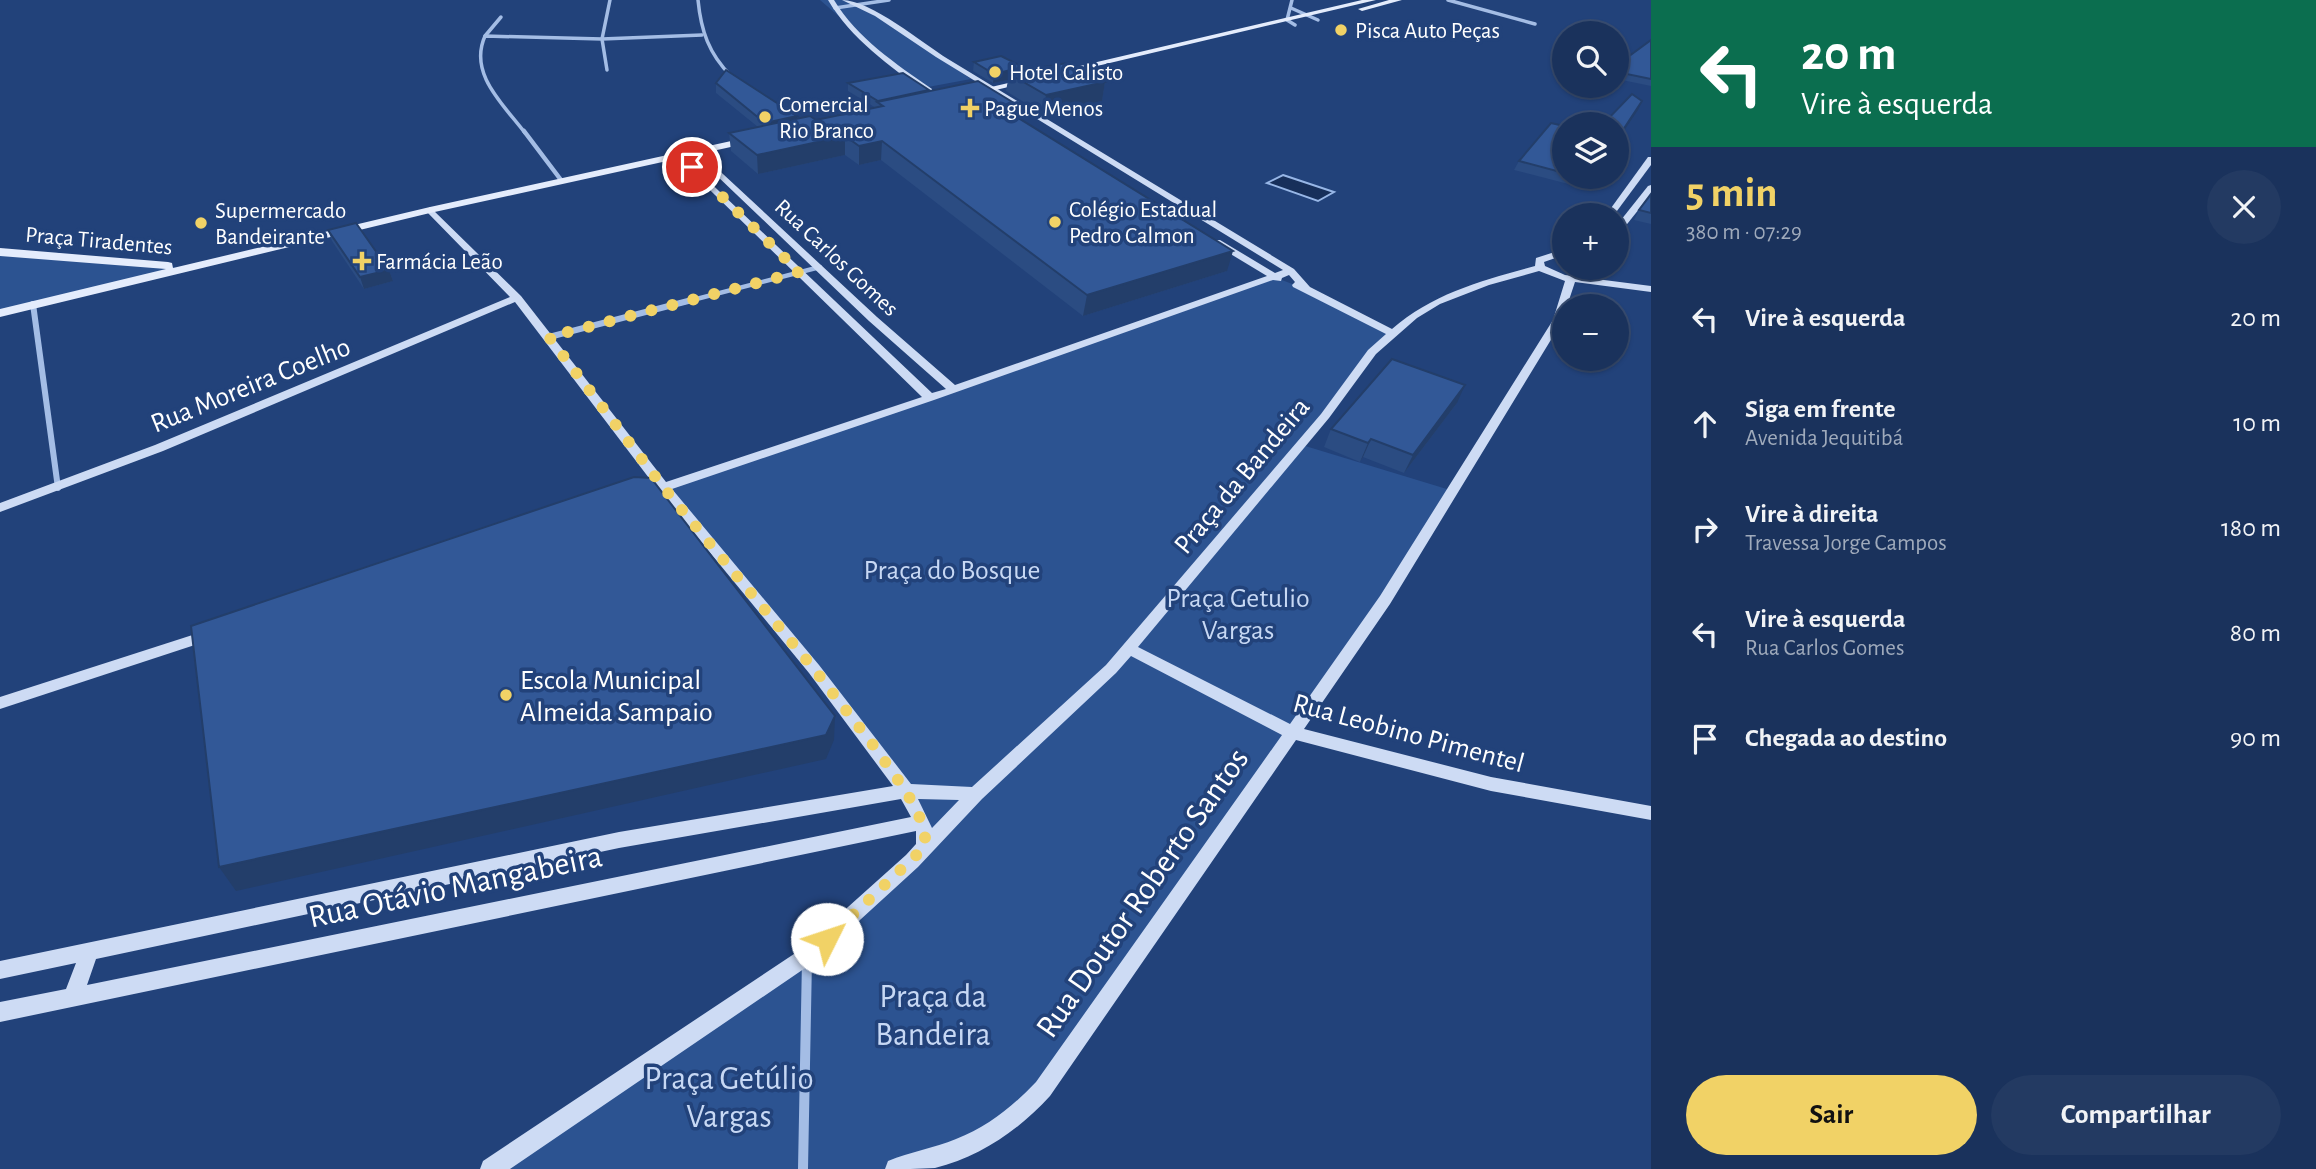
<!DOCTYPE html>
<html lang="pt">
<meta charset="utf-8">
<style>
body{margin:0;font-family:"Alegreya Sans",sans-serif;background:#233a62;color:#f1f3f6;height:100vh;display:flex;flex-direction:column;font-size:26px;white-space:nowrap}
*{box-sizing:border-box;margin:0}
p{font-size:23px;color:#9faabb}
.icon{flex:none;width:38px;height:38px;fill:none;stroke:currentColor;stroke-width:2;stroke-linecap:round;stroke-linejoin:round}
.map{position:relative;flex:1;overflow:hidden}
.side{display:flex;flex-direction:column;background:#1a325c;width:665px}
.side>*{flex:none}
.hud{background:#0b6e4f;color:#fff;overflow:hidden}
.fabs{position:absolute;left:1552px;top:21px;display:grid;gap:14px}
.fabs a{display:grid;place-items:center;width:77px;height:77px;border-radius:50%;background:#1a325c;box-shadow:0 2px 5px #0004,0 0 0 2px #384d72;font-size:35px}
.pin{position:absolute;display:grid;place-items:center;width:60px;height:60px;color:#fff;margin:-30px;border:4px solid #fff;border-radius:50%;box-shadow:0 2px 7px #0007}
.me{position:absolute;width:77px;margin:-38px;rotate:49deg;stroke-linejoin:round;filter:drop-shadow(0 0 5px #0008)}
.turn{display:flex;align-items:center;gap:24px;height:147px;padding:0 35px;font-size:32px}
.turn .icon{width:91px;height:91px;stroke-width:2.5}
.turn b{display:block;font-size:49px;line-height:60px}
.round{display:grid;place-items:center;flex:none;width:74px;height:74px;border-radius:37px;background:#233a62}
.headline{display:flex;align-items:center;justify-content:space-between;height:119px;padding:0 35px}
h1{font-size:42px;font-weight:700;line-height:52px;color:#f1d266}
.cta{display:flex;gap:14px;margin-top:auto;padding:14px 35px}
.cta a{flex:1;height:80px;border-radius:42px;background:#f1d266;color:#111;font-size:28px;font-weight:700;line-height:80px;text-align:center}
.cta a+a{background:#233a62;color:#f1f3f6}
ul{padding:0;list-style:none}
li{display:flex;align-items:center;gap:21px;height:105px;padding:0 35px}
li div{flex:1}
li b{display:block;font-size:26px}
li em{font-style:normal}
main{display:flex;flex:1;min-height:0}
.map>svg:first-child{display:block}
.green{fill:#2c5391}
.water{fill:#172f5a;stroke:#97b6e6;stroke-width:2}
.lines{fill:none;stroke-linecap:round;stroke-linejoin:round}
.street-far3{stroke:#a4bde5;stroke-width:3.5}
.street-far2{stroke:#a4bde5;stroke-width:4.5}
.street-far1{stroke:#a4bde5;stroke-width:6}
.street{stroke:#a4bde5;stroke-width:10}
.secondary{fill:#cddbf4;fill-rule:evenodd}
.primary{fill:#e4ecfc;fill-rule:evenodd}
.wall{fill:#2b4c82}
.shaded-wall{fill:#233e6a}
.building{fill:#325897;stroke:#233e6a;stroke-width:2}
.route{stroke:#f1d266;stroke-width:12;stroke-dasharray:0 21.6}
.poi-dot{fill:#f1d266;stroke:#22427a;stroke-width:2.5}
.labels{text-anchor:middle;stroke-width:7;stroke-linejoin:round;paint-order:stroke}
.far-poi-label{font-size:23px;fill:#fff;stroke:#22427a;text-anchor:start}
.far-street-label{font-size:23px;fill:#fff;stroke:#22427a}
.street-label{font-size:28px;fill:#fff;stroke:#22427a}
.park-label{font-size:28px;fill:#c7d8f4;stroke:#22427a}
.poi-label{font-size:28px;fill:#fff;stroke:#22427a;text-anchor:start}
.near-street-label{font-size:33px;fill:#fff;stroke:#22427a}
.near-park-label{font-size:33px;fill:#c7d8f4;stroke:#22427a}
</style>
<main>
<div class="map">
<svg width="1651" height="1169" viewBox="0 0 1651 1169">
<rect width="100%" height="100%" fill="#22427a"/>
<g class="green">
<polygon points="820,0 845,0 864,8 971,79 928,87 893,63"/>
<polygon points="0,252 182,268 0,313"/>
<polygon points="1274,277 1308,290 1392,333 1302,445 1450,490 1388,589 1038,1090 948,1153 895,1169 493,1169 806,957 925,847 910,784 663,487"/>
</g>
<polygon class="water" points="1283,175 1334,192 1318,201 1267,183"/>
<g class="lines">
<g class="street-far3">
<path d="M698,0C701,31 709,54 731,76"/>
<polyline points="1292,0 1287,20 1295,25"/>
<polyline points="1448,0 1535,24"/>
<polyline points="835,8 889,0"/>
<polyline points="1291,8 1318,20"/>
<polyline points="485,36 501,17"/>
<polyline points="607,70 602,39 702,35"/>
<path d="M525,133C504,105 468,74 485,36L602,39L610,0"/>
</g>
<g class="street-far2">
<polyline points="524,131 561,180"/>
<polyline points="681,303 820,267"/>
</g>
<g class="street-far1">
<polyline points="33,304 58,488"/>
<polyline points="549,337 688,301"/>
</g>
<polyline class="street" points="803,1169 807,960"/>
<g class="secondary">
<path d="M828,0H834C857,38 896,64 932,89V93H926C890,66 851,39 828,0Z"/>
<path d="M842,0C871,0 922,43 948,59C1063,129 1179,199 1294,269L1310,287L1392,329C1433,293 1484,280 1535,266L1536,258L1564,249V255L1544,262L1545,266L1565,275L1651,286V292L1575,282L1567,306H1564L1563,320L1390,604L1304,729L1491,777L1651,806V820L1491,791L1296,740L1050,1096C1019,1130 980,1157 935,1168C920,1169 901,1169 885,1169L888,1161C910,1152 934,1148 956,1139C988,1127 1013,1106 1036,1082L1282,735L1131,656L1116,673L982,799L918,867L814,962L510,1169H480L483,1161L800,950L906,855L916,844V831L0,1022V1002L66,989L76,963L0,979V961L619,832L893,786L809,673L661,493L644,498L639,497L638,494L639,491L655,486L515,302L163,451L0,512V503L155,445L510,297L427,212L426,210L430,207L521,296L666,482L922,397L676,157V153H679L932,393L946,389L869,321L693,153L692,151L696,149L877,317L955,385L1267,276L1214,244V240H1220L1275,273L1283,270L936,57L875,16ZM1539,271L1565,281L1553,320L1380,596L1290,724L1138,647L1329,418L1376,354L1417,318L1440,304L1489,285ZM1289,275L1295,282L1292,285L1293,287L1386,334L1368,350L1321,414L1106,665L972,787L911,784L819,665L672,489L934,400L1273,280L1281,281L1282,278ZM901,799L911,817L87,985L96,959L619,848ZM918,799L959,800L932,828Z"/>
<polygon points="1648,157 1651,157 1651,165 1614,215 1606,215"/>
<polygon points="1651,185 1651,194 1620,233 1617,234 1617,225 1648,186"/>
<polygon points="208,630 213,631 215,635 213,639 0,709 0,697"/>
</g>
<g class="primary">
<polygon points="1362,0 1376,0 966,97 961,94"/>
<polygon points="1389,0 1402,0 1362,11 1358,9"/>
<polygon points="754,136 758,137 758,141 430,213 0,317 0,309 166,269 0,256 0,248 168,262 172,263 173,268 430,207"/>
</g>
</g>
<g class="wall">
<polygon points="1651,40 1651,86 1617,79 1617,65"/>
<polygon points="974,62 1023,67 1023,71 1105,82 1102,101 1043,114 1006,91 1008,80 993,83 973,71"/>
<polygon points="716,83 797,119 816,120 876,108 848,91 848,83 929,90 929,91 1013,114 1227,271 1083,316 881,160 859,165 845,155 758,174 731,151 729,133 758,127 716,93"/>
<polygon points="1564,126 1564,177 1588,177 1580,187 1514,170 1519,161"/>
<polygon points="1651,194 1651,224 1634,220 1639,210"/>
<polygon points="328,230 389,270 393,281 364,289 332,241"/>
<polygon points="1457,403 1404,473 1363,457 1360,462 1324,447 1331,429"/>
</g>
<g class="shaded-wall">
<polygon points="1023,67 1022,77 1008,73 1008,80 993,83 994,74"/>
<polygon points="1105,82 1102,101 1043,114 1046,95"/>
<polygon points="929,90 929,98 883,106 878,103 878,101"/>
<polygon points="1642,101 1638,110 1617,141 1617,139"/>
<polygon points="1014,103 1012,120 999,106"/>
<polygon points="797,116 797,126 765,133 765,123"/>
<polygon points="845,136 845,155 758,174 757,155"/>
<polygon points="882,141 881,160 859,165 859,146"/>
<polygon points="1233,251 1227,271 1083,316 1087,295"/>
<polygon points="389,270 393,281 364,289 360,277"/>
<polygon points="1465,385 1457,403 1404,473 1413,455"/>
<polygon points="1371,439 1363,457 1360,462 1368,443"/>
<polygon points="835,716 834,740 826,759 236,891 219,867"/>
</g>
<g class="building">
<polygon points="1651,40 1651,79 1617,72 1617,65"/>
<polygon points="1001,56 1023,67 994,74 974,62"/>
<polygon points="1067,63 1105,82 1046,95 1008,73"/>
<polygon points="726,70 797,116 765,123 716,83"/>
<polygon points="903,73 929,90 878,101 848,83"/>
<polygon points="978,81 1014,103 999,106 1233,251 1087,295 882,141 859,146 845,136 757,155 729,133 810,116 816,120 883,106 877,102"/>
<polygon points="1632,94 1642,101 1617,139 1617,124 1603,124"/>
<polygon points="1551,123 1564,126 1564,173 1519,161"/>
<polygon points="1651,194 1651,213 1639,210"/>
<polygon points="356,223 389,270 360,277 328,230"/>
<polygon points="1392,359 1465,385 1413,455 1371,439 1368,443 1331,429"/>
<polygon points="634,477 651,478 835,716 826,735 219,867 191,626"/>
</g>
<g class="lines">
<polyline class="route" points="692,167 799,272 549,337 663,487 814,669 873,745 906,791 922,822 925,832 925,847 827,939"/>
</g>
<g class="poi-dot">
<circle cx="1341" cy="30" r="7"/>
<circle cx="995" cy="72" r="7"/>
<path d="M966.5 97.5h7v7h7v7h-7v7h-7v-7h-7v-7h7z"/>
<circle cx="765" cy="117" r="7"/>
<circle cx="1055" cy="222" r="7"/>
<circle cx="201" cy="223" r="7"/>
<path d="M358.5 250.5h7v7h7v7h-7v7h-7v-7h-7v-7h7z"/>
<circle cx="506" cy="695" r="7"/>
</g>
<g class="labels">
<g class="far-poi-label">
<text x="1355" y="38">Pisca Auto Peças</text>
<text x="1009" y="80">Hotel Calisto</text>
<text x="779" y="112">Comercial<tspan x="779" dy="26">Rio Branco</tspan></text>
<text x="984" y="116">Pague Menos</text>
<text x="1069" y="217">Colégio Estadual<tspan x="1069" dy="26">Pedro Calmon</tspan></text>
<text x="215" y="218">Supermercado<tspan x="215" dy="26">Bandeirante</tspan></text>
<text x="376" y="269">Farmácia Leão</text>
</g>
<g class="far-street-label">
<text transform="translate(99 240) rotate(5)" y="8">Praça Tiradentes</text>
<text transform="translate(837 257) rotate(43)" y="8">Rua Carlos Gomes</text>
</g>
<g class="street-label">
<text transform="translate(250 384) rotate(-22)" y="10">Rua Moreira Coelho</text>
<text transform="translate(1241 475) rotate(-50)" y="10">Praça da Bandeira</text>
<text transform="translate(1409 732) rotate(15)" y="10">Rua Leobino Pimentel</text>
</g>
<g class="park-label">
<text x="952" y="579">Praça do Bosque</text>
<text x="1238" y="607">Praça Getulio<tspan x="1238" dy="32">Vargas</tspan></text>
</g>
<g class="poi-label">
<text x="520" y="689">Escola Municipal<tspan x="520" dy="32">Almeida Sampaio</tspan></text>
</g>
<g class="near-street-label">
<text transform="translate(455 885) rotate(-12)" y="12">Rua Otávio Mangabeira</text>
<text transform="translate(1141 892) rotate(-55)" y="12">Rua Doutor Roberto Santos</text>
</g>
<g class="near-park-label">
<text x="933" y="1007">Praça da<tspan x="933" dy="38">Bandeira</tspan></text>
<text x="729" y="1089">Praça Getúlio<tspan x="729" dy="38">Vargas</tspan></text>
</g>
</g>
</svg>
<div class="fabs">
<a><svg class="icon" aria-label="search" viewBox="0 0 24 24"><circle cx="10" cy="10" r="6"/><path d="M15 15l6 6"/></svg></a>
<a><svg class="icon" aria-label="layers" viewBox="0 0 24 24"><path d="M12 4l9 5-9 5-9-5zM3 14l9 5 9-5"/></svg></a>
<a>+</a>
<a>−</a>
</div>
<div class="pin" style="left:692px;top:167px;background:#d93025"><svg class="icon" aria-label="arrive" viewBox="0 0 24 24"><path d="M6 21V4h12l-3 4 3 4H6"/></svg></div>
<svg class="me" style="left:827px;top:939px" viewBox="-20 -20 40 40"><circle r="19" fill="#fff"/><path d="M0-13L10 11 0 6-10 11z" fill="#f1d266"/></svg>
</div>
<section class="side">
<div class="hud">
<div class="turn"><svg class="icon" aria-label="left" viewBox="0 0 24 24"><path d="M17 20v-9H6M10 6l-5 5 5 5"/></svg><div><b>20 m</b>Vire à esquerda</div></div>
</div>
<div class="headline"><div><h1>5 min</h1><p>380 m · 07:29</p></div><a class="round"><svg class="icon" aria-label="close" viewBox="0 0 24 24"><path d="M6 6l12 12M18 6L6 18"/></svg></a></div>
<ul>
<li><svg class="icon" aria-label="left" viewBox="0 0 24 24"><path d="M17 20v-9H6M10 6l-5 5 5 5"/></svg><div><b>Vire à esquerda</b></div><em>20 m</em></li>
<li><svg class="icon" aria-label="ahead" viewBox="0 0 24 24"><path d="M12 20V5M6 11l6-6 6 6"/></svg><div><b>Siga em frente</b><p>Avenida Jequitibá</p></div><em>10 m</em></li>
<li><svg class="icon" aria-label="right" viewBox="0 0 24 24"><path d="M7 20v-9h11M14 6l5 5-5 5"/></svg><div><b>Vire à direita</b><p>Travessa Jorge Campos</p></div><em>180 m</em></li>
<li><svg class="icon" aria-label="left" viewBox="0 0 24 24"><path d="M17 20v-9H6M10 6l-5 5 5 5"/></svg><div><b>Vire à esquerda</b><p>Rua Carlos Gomes</p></div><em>80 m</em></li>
<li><svg class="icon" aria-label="arrive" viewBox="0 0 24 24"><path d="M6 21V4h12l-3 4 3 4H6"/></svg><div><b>Chegada ao destino</b></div><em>90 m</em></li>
</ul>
<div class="cta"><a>Sair</a><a>Compartilhar</a></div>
</section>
</main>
